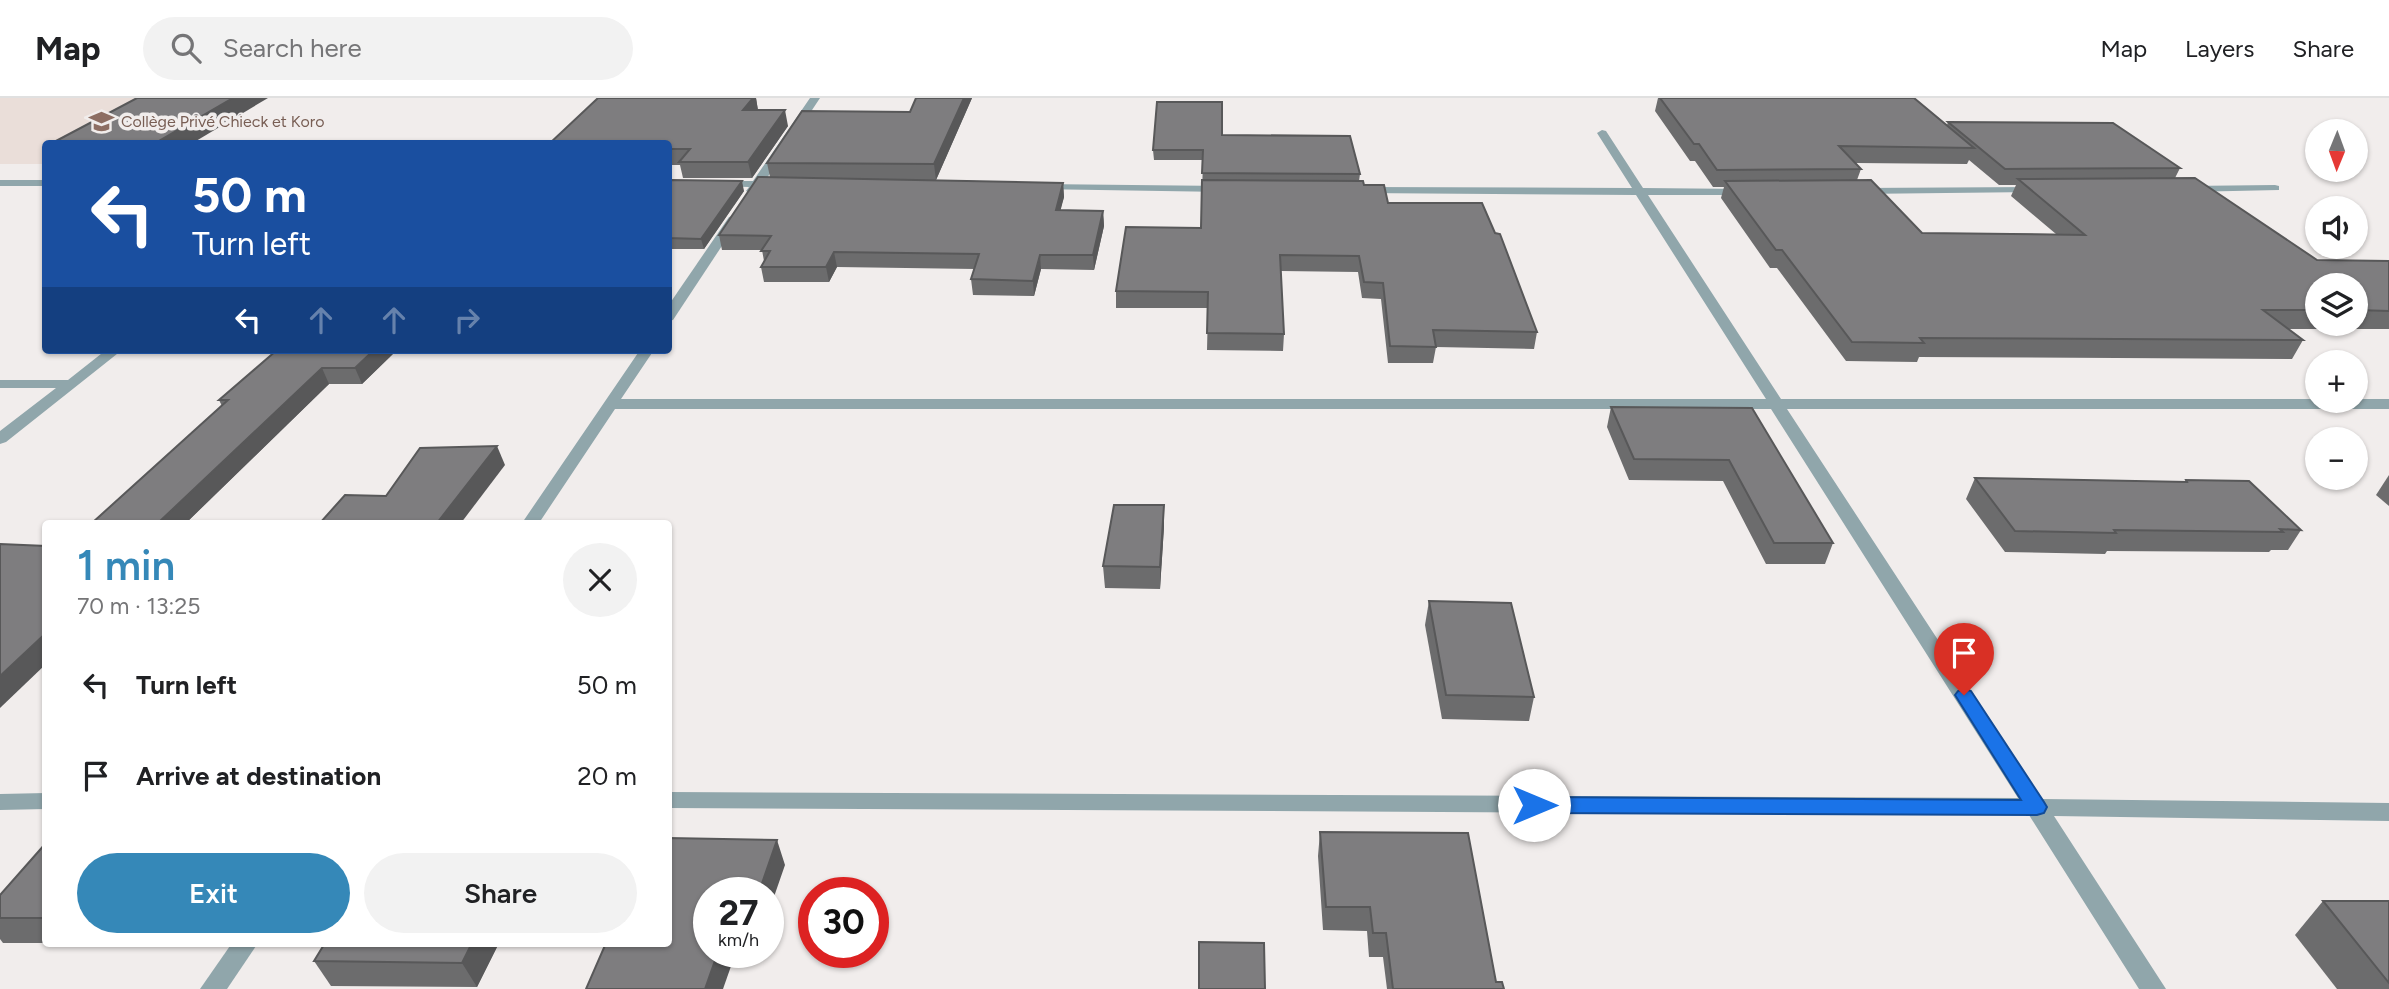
<!DOCTYPE html>
<meta charset="utf-8">
<style>
body{margin:0;font-family:Figtree,sans-serif;background:#f2f2f2;color:#202124;height:100vh;display:flex;flex-direction:column;font-size:26px;white-space:nowrap}
*{box-sizing:border-box;margin:0}
p{font-size:23px;color:#757577}
.icon{flex:none;width:38px;height:38px;fill:none;stroke:currentColor;stroke-width:2;stroke-linecap:round;stroke-linejoin:round}
.map{position:relative;flex:1;overflow:hidden}
.details{position:absolute;left:42px;top:422px;width:630px;height:427px;display:flex;flex-direction:column;background:#fff;border-radius:7px;box-shadow:0 2px 5px #0004}
.details>*{flex:none}
.banner{position:absolute;left:42px;top:42px;width:630px;height:214px;border-radius:7px;box-shadow:0 2px 5px #0004;background:#1a4fa0;color:#fff;overflow:hidden}
.needle{width:46px;rotate:181deg}
.fabs{position:absolute;left:2305px;top:21px;display:grid;gap:14px}
.fabs a{display:grid;place-items:center;width:63px;height:63px;border-radius:50%;background:#fff;box-shadow:0 2px 5px #0004;font-size:35px}
.speed{position:absolute;left:693px;top:779px;display:flex;gap:14px;font-size:35px;font-weight:700;text-align:center}
.speed>*{display:grid;place-content:center;width:91px;height:91px;border-radius:50%;background:#fff;box-shadow:0 2px 5px #0004;line-height:1}
.speed small{font-size:18px;font-weight:400}
.speed .limit{border:10px solid #d22;background:#fff;color:#111}
.pin{position:absolute;display:grid;place-items:center;width:60px;height:60px;color:#fff;margin:-72px -30px;border-radius:50% 50% 50% 0;rotate:-45deg;box-shadow:0 0 7px #0007}
.pin .icon{rotate:45deg}
.me{position:absolute;width:77px;margin:-38px;rotate:90deg;stroke-linejoin:round;filter:drop-shadow(0 0 5px #0008)}
.turn{display:flex;align-items:center;gap:24px;height:147px;padding:0 35px;font-size:32px}
.turn .icon{width:91px;height:91px;stroke-width:2.5}
.turn b{display:block;font-size:49px;line-height:60px}
.lanes{display:flex;align-items:center;height:66px;padding:0 35px;background:#0003;justify-content:center;gap:35px;direction:ltr}
.lanes .off{opacity:.35}
.round{display:grid;place-items:center;flex:none;width:74px;height:74px;border-radius:37px;background:#f2f2f2}
.headline{display:flex;align-items:center;justify-content:space-between;height:119px;padding:0 35px}
h1{font-size:42px;font-weight:600;line-height:52px;color:#3588b8}
.button{display:flex;gap:14px;margin-top:auto;padding:14px 35px}
.button a{flex:1;height:80px;border-radius:42px;background:#3588b8;color:#fff;font-size:28px;font-weight:600;line-height:80px;text-align:center}
.button a+a{background:#f2f2f2;color:#202124}
ul{padding:0;list-style:none}
li{display:flex;align-items:center;gap:21px;height:91px;padding:0 35px}
li div{flex:1}
li b{display:block;font-size:26px}
li em{font-style:normal}
header{display:flex;align-items:center;gap:42px;box-sizing:border-box;height:98px;padding:0 35px;background:#fff;border-bottom:2px solid #e0e0e0}
header strong{font-size:33px}
nav{display:flex;gap:38px;margin-inline-start:auto;font-size:24px}
.search{width:490px;height:63px;background:#f2f2f2;display:flex;align-items:center;gap:18px;box-sizing:border-box;padding:0 24px;border-radius:38px;color:#757577;font-size:26px}
.map>svg:first-child{display:block}
.built{fill:#eaded9}
.lines{fill:none;stroke-linecap:round;stroke-linejoin:round}
.minor{fill:#90a6ab;fill-rule:evenodd}
.wall{fill:#6c6c6d;fill-rule:evenodd}
.shaded-wall{fill:#585859}
.building{fill:#7e7d7f;stroke:#585859;stroke-width:2}
.route{fill:#1a73e8;stroke:#114b97;stroke-width:2}
.labels{text-anchor:middle;stroke-width:7;stroke-linejoin:round;paint-order:stroke}
.far-education-label{font-size:16px;fill:#785e54;stroke:#f1edec;text-anchor:start}
</style>
<header>
<strong>Map</strong>
<div class="search"><svg class="icon" aria-label="search" viewBox="0 0 24 24"><circle cx="10" cy="10" r="6"/><path d="M15 15l6 6"/></svg>Search here</div>
<nav><a>Map</a><a>Layers</a><a>Share</a></nav>
</header>
<div class="map">
<svg width="2389" height="891" viewBox="0 0 2389 891">
<rect width="100%" height="100%" fill="#f1edec"/>
<polygon class="built" points="0,0 240,0 164,45 46,46 45,66 0,66"/>
<g class="lines">
<g class="minor">
<polygon points="810,0 820,0 765,83 781,84 781,88 760,89 752,96 746,93 749,89 717,88 715,86 721,83 753,83"/>
<polygon points="1602,32 1606,33 1643,90 1746,91 1752,94 1746,97 1648,97 1781,301 2389,301 2389,311 1787,311 2042,701 2389,705 2389,723 2054,718 2166,891 2139,891 2029,717 668,710 668,694 2018,700 1771,311 615,311 539,425 522,425 640,252 654,252 621,301 1766,301 1636,97 1361,95 1355,92 1361,89 1632,90 1597,35"/>
<rect x="0" y="82" width="46" height="6"/>
<polygon points="1039,86 1225,88 1231,91 1225,94 1035,91 1033,89"/>
<polygon points="2275,87 2279,88 2279,92 2187,94 2181,91 2187,88"/>
<polygon points="2037,89 2043,92 2041,94 1858,96 1852,93 1858,90"/>
<polygon points="733,118 739,122 673,222 668,223 668,208 729,119"/>
<polygon points="106,252 122,252 6,344 0,346 0,333 56,290 0,290 0,282 68,282"/>
<polygon points="46,695 46,711 0,712 0,696"/>
<polygon points="232,845 258,845 227,891 200,891"/>
</g>
</g>
<g class="wall">
<polygon points="137,0 191,46 57,46 56,43"/>
<polygon points="598,0 756,0 758,12 788,28 752,80 683,80 680,67 668,67 668,46"/>
<polygon points="916,0 972,0 936,82 1063,85 1064,99 1060,112 1103,113 1104,128 1094,172 1041,171 1034,198 973,197 971,181 975,171 837,169 829,184 764,184 761,169 764,163 762,152 722,152 719,137 770,79 767,65 910,14"/>
<path d="M1658,0H1914L1947,27L1948,24L2180,70L2175,80L2317,162L2389,163V231H2288L2303,242L2292,261L1919,259L1917,264L1846,263L1777,170H1770L1721,100L1724,89H1713L1695,63H1690L1655,13ZM1969,62L1999,87H2016L2011,98L2056,136L1922,135L1857,82L1861,71L1856,65L1967,66ZM2317,187H2356V226H2317Z"/>
<polygon points="1222,37 1360,76 1359,83 1388,105 1537,234 1534,251 1436,249 1433,265 1388,265 1381,201 1362,200 1358,174 1281,173 1284,236 1283,253 1207,252 1208,210 1116,210 1116,193 1201,130 1203,62 1154,62 1153,52"/>
<polygon points="668,85 744,93 704,151 668,151"/>
<polygon points="277,252 397,252 362,286 329,286 186,425 92,425 222,308 219,302"/>
<polygon points="1611,309 1752,310 1833,445 1825,466 1766,466 1723,383 1629,382 1607,329"/>
<polygon points="2389,377 2389,408 2376,397"/>
<polygon points="1975,380 2185,384 2186,382 2301,432 2288,452 2271,452 2269,454 2107,453 2105,456 2005,454 1966,401"/>
<polygon points="1164,428 1160,491 1105,490 1103,468"/>
<polygon points="1429,503 1534,599 1529,623 1442,621 1425,527"/>
<polygon points="1320,734 1496,884 1504,891 1387,891 1383,859 1369,859 1367,833 1323,832 1318,758"/>
<polygon points="46,745 46,845 3,845 0,841 0,797"/>
<polygon points="2323,803 2389,803 2389,891 2337,891 2295,837"/>
<polygon points="89,845 152,845 152,846"/>
<polygon points="325,845 499,845 477,889 331,888 314,863"/>
</g>
<g class="shaded-wall">
<polygon points="233,0 268,0 191,46 158,46 157,44"/>
<polygon points="753,0 756,0 758,13 743,12"/>
<polygon points="964,0 972,0 936,82 934,66"/>
<polygon points="785,12 788,28 752,80 748,64"/>
<polygon points="742,83 744,93 704,151 701,141"/>
<polygon points="1063,85 1064,99 1057,126 1056,112"/>
<polygon points="1103,113 1104,128 1094,172 1093,157"/>
<polygon points="834,154 837,169 829,184 826,169"/>
<polygon points="1040,157 1041,171 1034,198 1033,183"/>
<polygon points="374,252 397,252 362,286 355,270"/>
<polygon points="322,270 329,286 186,425 158,425"/>
<polygon points="497,348 505,367 461,425 437,425"/>
<polygon points="1164,407 1164,428 1160,491 1160,469"/>
<polygon points="46,535 46,566 0,610 0,578"/>
<polygon points="777,742 785,767 768,816 768,794 759,794"/>
<polygon points="472,845 499,845 477,889 462,865"/>
<polygon points="718,854 736,854 723,891 705,891"/>
</g>
<g class="building">
<polygon points="137,0 233,0 157,44 56,43"/>
<polygon points="598,0 753,0 743,12 785,12 748,64 679,64 690,51 668,51 668,46 549,46"/>
<polygon points="916,0 964,0 934,66 767,65 802,13 910,14"/>
<polygon points="1660,0 1914,0 1974,50 1839,48 1861,71 1717,72 1699,46 1694,46"/>
<polygon points="1157,4 1222,4 1222,37 1350,38 1360,76 1202,75 1203,52 1153,52"/>
<polygon points="1948,24 2113,25 2180,70 2005,71"/>
<polygon points="758,79 1063,85 1056,112 1103,113 1093,157 1040,157 1033,183 971,181 979,156 834,154 826,169 761,169 770,153 761,153 771,138 719,137"/>
<polygon points="2195,80 2317,162 2389,163 2389,213 2356,212 2356,187 2317,187 2317,212 2263,212 2303,242 1920,240 1924,245 1852,244 1782,152 1776,152 1725,83 1871,82 1922,135 2085,137 2018,81"/>
<polygon points="671,82 742,83 701,141 668,140 668,85"/>
<polygon points="1202,82 1363,83 1364,87 1384,87 1388,105 1482,105 1495,135 1500,136 1537,234 1433,232 1436,249 1390,248 1383,185 1364,184 1359,158 1280,157 1284,236 1207,235 1208,194 1116,193 1126,129 1201,130"/>
<polygon points="277,252 374,252 355,270 322,270 158,425 92,425 228,302 219,302"/>
<polygon points="1611,309 1752,310 1833,445 1774,445 1729,362 1634,361"/>
<polygon points="497,348 437,425 320,425 345,397 386,398 420,350"/>
<polygon points="1975,380 2187,384 2186,382 2249,383 2301,432 2280,431 2283,434 2114,432 2116,435 2015,433"/>
<polygon points="1114,407 1164,407 1160,469 1103,468"/>
<polygon points="0,446 46,448 46,535 0,578"/>
<polygon points="1429,503 1511,505 1534,599 1446,597"/>
<polygon points="1320,734 1468,735 1496,884 1502,884 1504,891 1393,891 1386,835 1373,835 1370,809 1326,809"/>
<polygon points="668,740 777,742 759,794 709,794 709,854 718,854 705,891 586,891 606,845 668,845"/>
<polygon points="46,745 46,820 0,820 0,797"/>
<polygon points="2323,803 2389,803 2389,885"/>
<polygon points="1199,844 1264,845 1265,891 1199,891"/>
<polygon points="325,845 472,845 462,865 314,863"/>
</g>
<polygon class="route" points="1964,591 1971,593 2044,704 2047,709 2044,715 2037,717 1534,715 1527,712 1524,707 1527,701 1534,699 2021,702 1955,597 1958,593"/>
<defs>
<symbol id="school-bare" viewBox="-9 -9 18 18"><path d="M0-5L7-2L0 1L-7-2ZM-4 1L0 2.5L4 1V4Q0 6-4 4Z" fill="#8d6e63" stroke="#f1edec" stroke-width="2.5" paint-order="stroke"/></symbol>
</defs>
<g fill-rule="evenodd">
<use href="#school-bare" x="84" y="6" width="35" height="35"/>
</g>
<g class="labels">
<g class="far-education-label">
<text x="121" y="29">Collège Privé Chieck et Koro</text>
</g>
</g>
</svg>
<div class="fabs">
<a><svg class="needle" viewBox="-14 -14 28 28"><path d="M0-13l5 13h-10z" fill="#e53935"/><path d="M0 13l5-13h-10z" fill="#757577"/></svg></a>
<a><svg class="icon" aria-label="sound" viewBox="0 0 24 24"><path d="M4 9h4l5-4v14l-5-4H4zM17 9q2 3 0 6"/></svg></a>
<a><svg class="icon" aria-label="layers" viewBox="0 0 24 24"><path d="M12 4l9 5-9 5-9-5zM3 14l9 5 9-5"/></svg></a>
<a>+</a>
<a>−</a>
</div>
<div class="speed"><div>27<small>km/h</small></div><div class="limit">30</div></div>
<div class="pin" style="left:1964px;top:597px;background:#d93025"><svg class="icon" aria-label="arrive" viewBox="0 0 24 24"><path d="M6 21V4h12l-3 4 3 4H6"/></svg></div>
<svg class="me" style="left:1534px;top:707px" viewBox="-20 -20 40 40"><circle r="19" fill="#fff"/><path d="M0-13L10 11 0 6-10 11z" fill="#1a73e8"/></svg>
<div class="banner">
<div class="turn"><svg class="icon" aria-label="left" viewBox="0 0 24 24"><path d="M17 20v-9H6M10 6l-5 5 5 5"/></svg><div><b>50 m</b>Turn left</div></div>
<div class="lanes"><svg class="icon" aria-label="left" viewBox="0 0 24 24"><path d="M17 20v-9H6M10 6l-5 5 5 5"/></svg><svg class="icon off" aria-label="ahead" viewBox="0 0 24 24"><path d="M12 20V5M6 11l6-6 6 6"/></svg><svg class="icon off" aria-label="ahead" viewBox="0 0 24 24"><path d="M12 20V5M6 11l6-6 6 6"/></svg><svg class="icon off" aria-label="right" viewBox="0 0 24 24"><path d="M7 20v-9h11M14 6l5 5-5 5"/></svg></div>
</div>
<section class="details">
<div class="headline"><div><h1>1 min</h1><p>70 m · 13:25</p></div><a class="round"><svg class="icon" aria-label="close" viewBox="0 0 24 24"><path d="M6 6l12 12M18 6L6 18"/></svg></a></div>
<ul>
<li><svg class="icon" aria-label="left" viewBox="0 0 24 24"><path d="M17 20v-9H6M10 6l-5 5 5 5"/></svg><div><b>Turn left</b></div><em>50 m</em></li>
<li><svg class="icon" aria-label="arrive" viewBox="0 0 24 24"><path d="M6 21V4h12l-3 4 3 4H6"/></svg><div><b>Arrive at destination</b></div><em>20 m</em></li>
</ul>
<div class="button"><a>Exit</a><a>Share</a></div>
</section>
</div>
